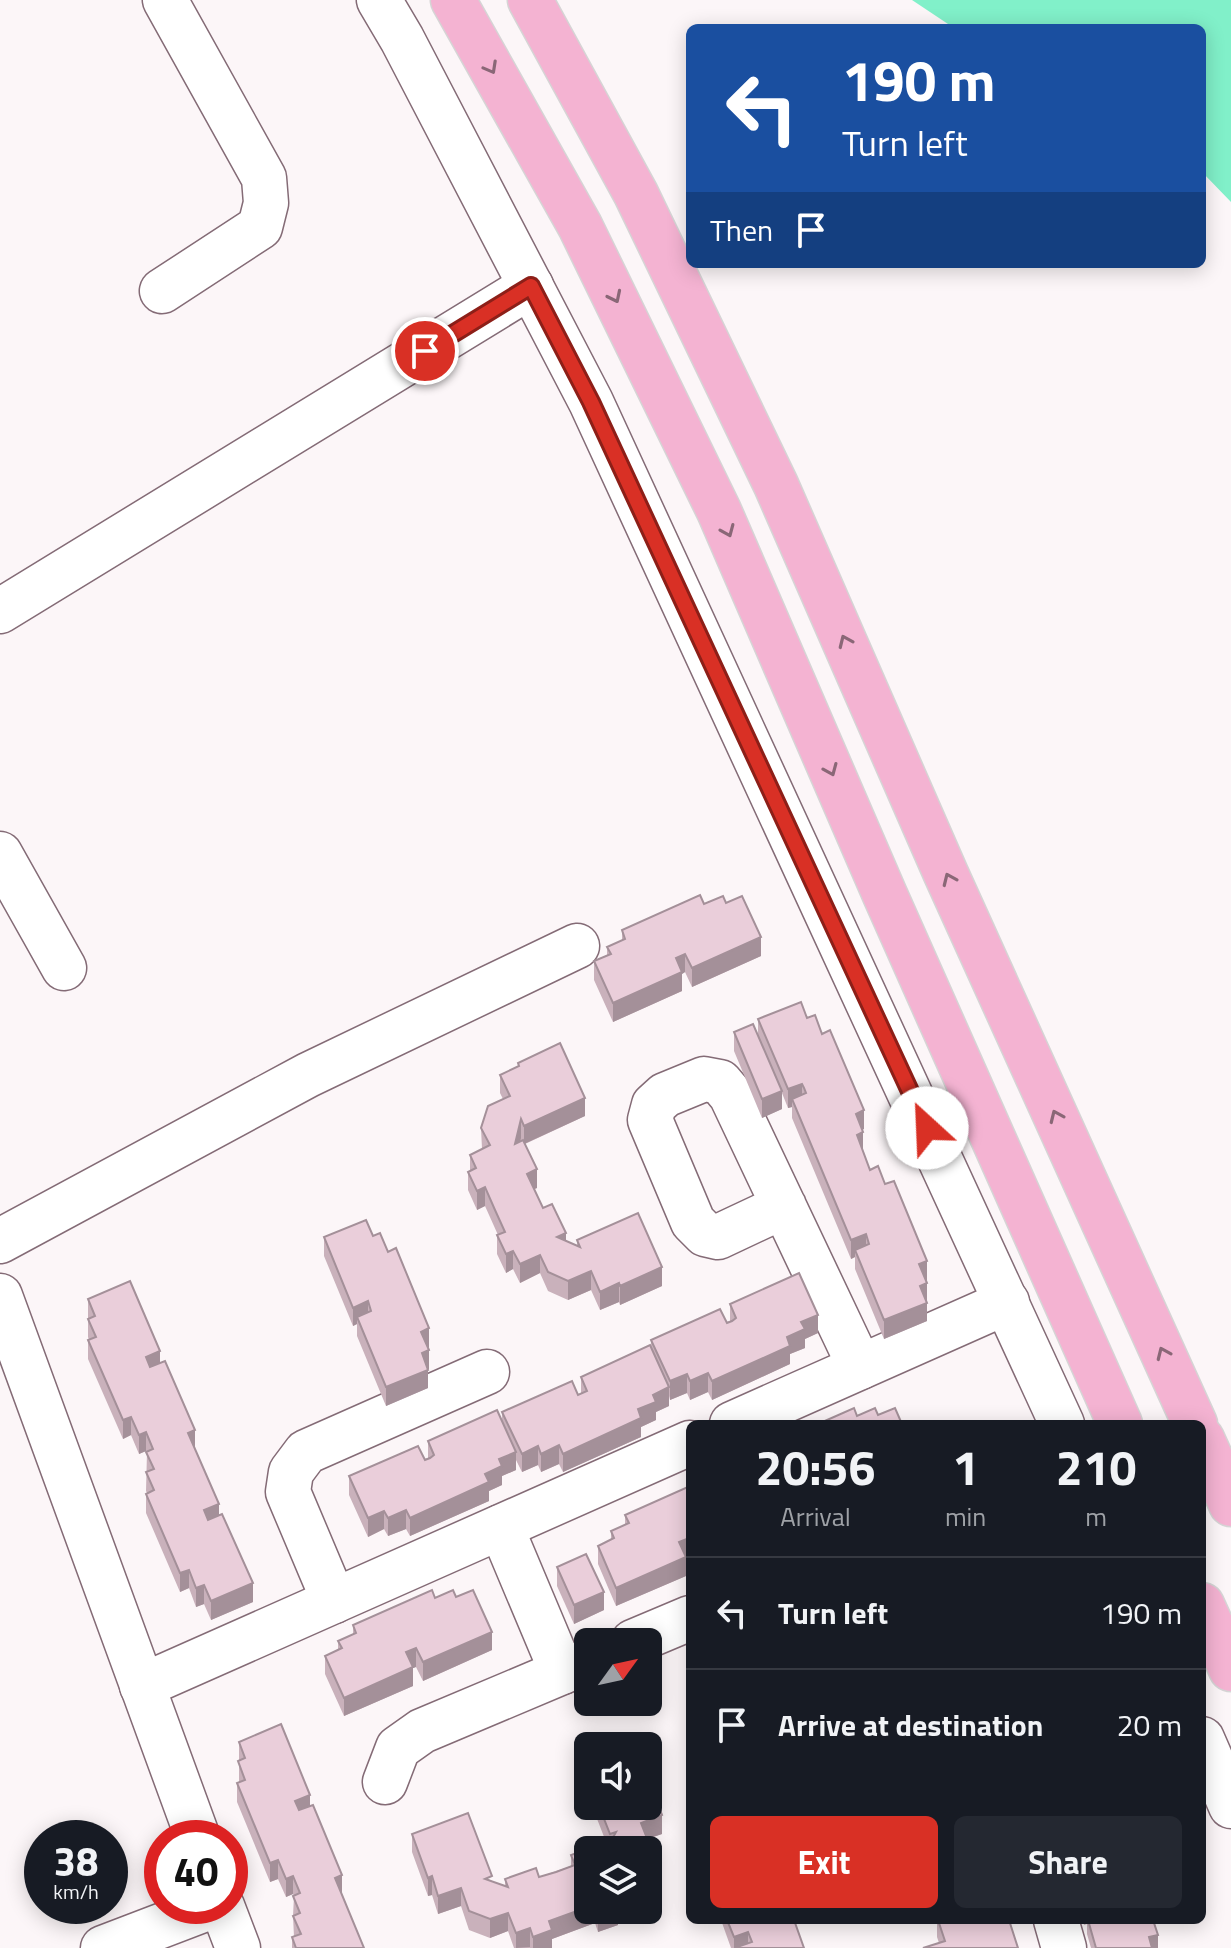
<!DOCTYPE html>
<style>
body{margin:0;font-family:"Titillium Web",sans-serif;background:#242831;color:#f1f3f6;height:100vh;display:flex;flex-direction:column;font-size:30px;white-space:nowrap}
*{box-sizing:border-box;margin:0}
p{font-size:26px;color:#9ea1a6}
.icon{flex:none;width:44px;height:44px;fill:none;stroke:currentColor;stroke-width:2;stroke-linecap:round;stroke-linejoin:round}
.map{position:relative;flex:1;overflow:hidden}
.drawer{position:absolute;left:686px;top:1420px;width:520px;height:504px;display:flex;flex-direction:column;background:#171b24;border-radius:12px;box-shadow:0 4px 20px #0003}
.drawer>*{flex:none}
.banner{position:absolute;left:686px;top:24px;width:520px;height:244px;border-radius:12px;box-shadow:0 4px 20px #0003;background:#1a4fa0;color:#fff;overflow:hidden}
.needle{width:52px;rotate:57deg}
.fabs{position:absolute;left:574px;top:1628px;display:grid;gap:16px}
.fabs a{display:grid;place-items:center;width:88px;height:88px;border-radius:12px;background:#171b24;box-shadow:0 4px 20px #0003;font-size:40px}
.speed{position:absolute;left:24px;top:1820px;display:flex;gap:16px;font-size:40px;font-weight:700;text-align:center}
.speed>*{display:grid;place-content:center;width:104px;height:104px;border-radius:50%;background:#171b24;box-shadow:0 4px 20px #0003;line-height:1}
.speed small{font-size:20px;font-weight:400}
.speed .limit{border:12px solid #d22;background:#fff;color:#111}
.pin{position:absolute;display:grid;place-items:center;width:68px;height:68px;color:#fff;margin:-34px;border:4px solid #fff;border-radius:50%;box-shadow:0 2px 8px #0007}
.me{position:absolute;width:88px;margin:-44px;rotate:335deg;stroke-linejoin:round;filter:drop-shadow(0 0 6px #0008)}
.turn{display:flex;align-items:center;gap:28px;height:168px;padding:0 24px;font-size:36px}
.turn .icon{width:104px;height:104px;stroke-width:2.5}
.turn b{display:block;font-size:56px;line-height:68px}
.then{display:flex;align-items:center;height:76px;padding:0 24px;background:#0003;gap:16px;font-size:30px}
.eta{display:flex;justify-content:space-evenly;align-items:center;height:136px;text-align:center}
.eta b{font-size:48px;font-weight:700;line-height:56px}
.primary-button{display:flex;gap:16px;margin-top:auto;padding:16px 24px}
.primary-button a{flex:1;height:92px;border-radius:12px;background:#d93025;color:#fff;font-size:32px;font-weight:700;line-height:92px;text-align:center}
.primary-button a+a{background:#242831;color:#f1f3f6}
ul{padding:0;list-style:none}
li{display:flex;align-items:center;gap:24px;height:112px;padding:0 24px;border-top:2px solid #363941}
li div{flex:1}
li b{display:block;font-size:30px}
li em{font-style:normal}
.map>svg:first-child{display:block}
.water{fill:#81f0c9}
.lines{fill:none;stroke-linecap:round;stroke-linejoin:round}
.minor-casing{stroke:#846b76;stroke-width:47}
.major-casing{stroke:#d6d4d5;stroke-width:47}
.minor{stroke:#fff;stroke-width:44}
.major{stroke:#f4b3d2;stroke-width:44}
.wall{fill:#c9b1bb}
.shaded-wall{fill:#a49099}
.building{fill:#eaceda;stroke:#a49099;stroke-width:2}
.oneway{stroke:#8a6777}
.route-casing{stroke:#8d1f18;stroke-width:20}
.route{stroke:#d93025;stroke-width:14}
</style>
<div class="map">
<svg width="1231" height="1948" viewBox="0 0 1231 1948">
<rect width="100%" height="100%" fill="#fcf6f8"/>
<polygon class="water" points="912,0 1231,0 1231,202 1202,172 1202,28 954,28"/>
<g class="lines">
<defs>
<g id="minor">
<polyline points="379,0 402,39 591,402 1062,1424"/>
<polyline points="162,291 260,227 266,203 264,178 165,0"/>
<polyline points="0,611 531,286"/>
<polyline points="0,854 64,968"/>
<polyline points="784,1206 718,1237 705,1234 693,1222 650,1120 654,1105 665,1095 704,1079 720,1082 731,1095 860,1367"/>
<polyline points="0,1241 308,1075 577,946"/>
<polyline points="0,1296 198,1838"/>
<polyline points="732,1424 1007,1302"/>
<polyline points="501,1527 562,1672 588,1661"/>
<polyline points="334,1601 288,1492 291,1472 306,1452 487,1372"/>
<polyline points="633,1642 690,1618"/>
<polyline points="142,1686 690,1443"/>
<polyline points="1202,1739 1231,1806"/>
<polyline points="385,1782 398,1748 422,1731 562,1672"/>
<polyline points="222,1906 238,1948"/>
<polyline points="1056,1920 1064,1948"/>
<polyline points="103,1948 213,1906"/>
</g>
<g id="major">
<polyline points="453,0 580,226 719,511 885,895 1120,1424"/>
<polyline points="530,0 636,194 776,485 946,874 1195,1424"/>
<polyline points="1202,1439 1231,1504"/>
<polyline points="1202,1605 1231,1669"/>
</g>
</defs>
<use href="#minor" class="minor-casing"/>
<use href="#major" class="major-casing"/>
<use href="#minor" class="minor"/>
<use href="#major" class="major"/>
</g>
<g class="wall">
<polygon points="726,903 761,956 692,987 685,972 682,974 682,991 613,1022 594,980 594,961 607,955 607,947 622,941 622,930 704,904"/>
<polygon points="807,1018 822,1034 864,1129 862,1130 863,1151 870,1170 927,1280 926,1280 927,1321 884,1339 855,1269 855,1257 851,1259 792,1118 792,1107 788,1108 782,1093 782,1109 762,1118 734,1051 734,1032 758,1036 758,1019"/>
<polygon points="518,1063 585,1116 525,1144 537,1188 534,1189 543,1208 566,1241 577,1246 577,1240 662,1286 620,1305 619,1302 600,1310 591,1290 568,1300 548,1291 540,1273 520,1283 513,1269 506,1273 497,1254 497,1235 498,1235 485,1206 477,1210 468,1190 468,1172 470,1171 470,1155 482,1149 481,1128 503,1099 500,1093 500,1075 518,1067"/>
<polygon points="373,1236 429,1347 428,1347 428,1388 386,1406 357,1336 357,1324 353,1326 324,1256 324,1237"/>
<polygon points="88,1299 160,1362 253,1602 211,1620 204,1604 196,1607 189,1588 180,1592 146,1513 146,1494 147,1493 146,1491 147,1452 146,1451 139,1454 131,1435 123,1439 88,1359 88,1340 89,1340 88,1337"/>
<polygon points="730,1304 818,1333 805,1339 805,1348 790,1354 790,1364 712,1400 708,1392 690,1400 687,1393 670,1400 669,1396 669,1406 656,1412 656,1420 641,1427 641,1437 563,1472 559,1464 541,1472 538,1465 522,1472 516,1460 516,1470 502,1476 502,1485 489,1491 489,1501 410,1536 406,1529 388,1536 384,1529 368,1537 349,1495 349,1476 428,1458 428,1441 502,1422 502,1412 578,1395 581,1394 581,1377 651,1349 651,1340 730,1321"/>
<polygon points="690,1486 690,1560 689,1557 686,1558 686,1576 616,1606 598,1564 598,1546 611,1540 611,1531 625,1525 625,1515"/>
<polygon points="557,1567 604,1610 574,1624 557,1586"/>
<polygon points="435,1598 492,1650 423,1681 416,1667 413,1668 413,1686 344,1716 325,1674 325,1656 338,1650 338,1641 353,1635 353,1625"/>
<polygon points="239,1742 310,1806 342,1894 364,1948 292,1948 292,1937 294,1937 293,1916 294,1896 293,1894 286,1897 278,1879 270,1882 237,1802 237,1783 239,1782"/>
<polygon points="588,1770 588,1794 586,1789 586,1771"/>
<polygon points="659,1805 662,1834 647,1839 650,1865 608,1847 592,1806"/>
<polygon points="412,1834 492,1881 505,1886 505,1879 539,1877 571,1866 571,1855 588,1910 629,1910 629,1911 618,1915 618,1925 598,1932 595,1923 552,1939 552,1948 514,1948 508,1931 490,1938 469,1930 461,1906 438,1914 432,1895 428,1896 412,1852"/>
<polygon points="721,1920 794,1920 804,1948 731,1948"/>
<polygon points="937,1920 1018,1948 939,1943 937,1937"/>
<polygon points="1083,1920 1153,1920 1158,1948 1091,1948 1087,1934 1087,1924 1084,1925"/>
</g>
<g class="shaded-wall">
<polygon points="761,937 761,956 692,987 692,968"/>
<polygon points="685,954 685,972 682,974 682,991 613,1022 613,1003 676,958"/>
<polygon points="802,1084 802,1102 792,1099 792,1107 788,1108 788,1089"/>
<polygon points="782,1091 782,1109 762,1118 762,1099"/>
<polygon points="585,1098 585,1116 524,1144 524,1126"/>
<polygon points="864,1110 864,1129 856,1132 856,1114"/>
<polygon points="521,1119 521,1138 515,1162 515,1144"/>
<polygon points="863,1132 863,1151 857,1135"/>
<polygon points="537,1169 537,1188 527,1192 527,1174"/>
<polygon points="485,1187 485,1206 477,1210 477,1191"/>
<polygon points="566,1233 566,1252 557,1237"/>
<polygon points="866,1234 866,1253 855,1250 855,1257 851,1259 851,1240"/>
<polygon points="513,1251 513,1269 506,1273 506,1254"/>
<polygon points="540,1255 540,1273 520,1283 520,1264"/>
<polygon points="927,1261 927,1280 919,1283 919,1264"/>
<polygon points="662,1267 662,1286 620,1305 620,1286"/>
<polygon points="591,1271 591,1290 568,1300 568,1281"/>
<polygon points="619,1283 619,1302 600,1310 600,1292"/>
<polygon points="927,1283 927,1302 920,1305 920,1286"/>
<polygon points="368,1301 368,1320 357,1317 357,1324 353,1326 353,1308"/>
<polygon points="927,1303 927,1321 884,1339 884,1320"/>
<polygon points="818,1315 818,1333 805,1339 805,1348 790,1354 790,1364 712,1400 712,1381 787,1337 801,1322"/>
<polygon points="429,1328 429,1347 421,1350 421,1332"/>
<polygon points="429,1350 429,1369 422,1372 422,1353"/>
<polygon points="160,1351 160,1370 146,1376 146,1357"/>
<polygon points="428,1370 428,1388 386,1406 386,1387"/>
<polygon points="708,1373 708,1392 690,1400 690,1381"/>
<polygon points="687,1374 687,1393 670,1400 670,1381"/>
<polygon points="669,1387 669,1406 656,1412 656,1420 641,1427 641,1437 563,1472 563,1454 638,1409 653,1395"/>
<polygon points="131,1417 131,1435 123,1439 123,1420"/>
<polygon points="195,1430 195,1449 188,1433"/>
<polygon points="146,1432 146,1451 139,1454 139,1435"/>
<polygon points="559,1445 559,1464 541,1472 541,1454"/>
<polygon points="538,1446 538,1465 522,1472 522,1454"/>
<polygon points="516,1452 516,1470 502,1476 502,1485 489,1491 489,1501 410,1536 410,1518 485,1474 499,1459"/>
<polygon points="219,1504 219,1523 204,1529 204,1510"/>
<polygon points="406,1510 406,1529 388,1536 388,1518"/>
<polygon points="384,1511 384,1529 368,1537 368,1518"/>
<polygon points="689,1538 689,1557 686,1558 686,1576 616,1606 616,1588 679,1542"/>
<polygon points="189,1570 189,1588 180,1592 180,1573"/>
<polygon points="253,1583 253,1602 211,1620 211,1601"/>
<polygon points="204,1585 204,1604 196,1607 196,1588"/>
<polygon points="604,1592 604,1610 574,1624 574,1605"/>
<polygon points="492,1632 492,1650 423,1681 423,1662"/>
<polygon points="416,1648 416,1667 413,1668 413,1686 344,1716 344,1698 406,1652"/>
<polygon points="310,1795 310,1814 295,1819 295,1801"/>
<polygon points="662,1815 662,1834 641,1841 641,1823"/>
<polygon points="650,1846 650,1865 648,1868 648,1850"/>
<polygon points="278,1860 278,1879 270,1882 270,1863"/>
<polygon points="342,1875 342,1894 335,1897 335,1878"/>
<polygon points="293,1876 293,1894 286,1897 286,1879"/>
<polygon points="432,1876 432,1895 428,1896 428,1878"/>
<polygon points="461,1888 461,1906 438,1914 438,1896"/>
<polygon points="588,1907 588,1910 595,1910 595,1923 552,1939 552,1948 533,1948 533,1937 549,1921"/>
<polygon points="607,1910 629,1910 629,1911 618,1915 618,1925 598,1932 598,1913"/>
<polygon points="508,1913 508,1931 490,1938 490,1919"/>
<polygon points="530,1928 530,1947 516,1948 516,1933"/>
<polygon points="748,1932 748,1948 734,1948 734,1937"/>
<polygon points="1158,1935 1158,1948 1149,1948 1149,1937"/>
</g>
<g class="building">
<polygon points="700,895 704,904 723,896 726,903 742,896 761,937 692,968 685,954 676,958 682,972 613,1003 594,961 611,954 607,947 625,939 622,930"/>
<polygon points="801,1002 807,1018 815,1015 822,1034 830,1030 864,1110 856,1114 863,1132 857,1135 870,1170 878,1166 885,1184 894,1181 927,1261 919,1264 927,1283 920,1286 927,1303 884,1320 855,1250 869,1244 866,1234 851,1240 792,1099 806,1093 804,1088 802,1084 788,1089 758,1019"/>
<polygon points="753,1024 782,1091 762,1099 734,1032"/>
<polygon points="560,1043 585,1098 524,1126 521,1119 515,1144 523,1140 537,1169 527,1174 543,1208 552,1204 566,1233 557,1237 580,1247 577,1240 638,1213 662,1267 620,1286 619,1283 600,1292 591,1271 568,1281 548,1272 540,1255 520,1264 513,1251 506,1254 497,1235 505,1232 495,1210 485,1187 477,1191 468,1172 476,1168 470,1155 490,1145 481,1128 488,1106 510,1096 500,1075 519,1066 518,1063"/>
<polygon points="366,1220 373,1236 380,1233 388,1252 396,1248 429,1328 421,1332 429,1350 422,1353 428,1370 386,1387 357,1317 371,1311 368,1301 353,1308 324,1237"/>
<polygon points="799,1273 818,1315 801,1322 805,1329 787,1337 790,1346 712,1381 708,1373 690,1381 687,1374 670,1381 651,1340 720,1309 727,1323 732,1321 736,1318 730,1304"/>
<polygon points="130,1281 160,1351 146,1357 150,1367 165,1361 195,1430 188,1433 219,1504 204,1510 208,1520 222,1514 253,1583 211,1601 204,1585 196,1588 189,1570 180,1573 146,1494 154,1490 146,1472 154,1469 146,1452 153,1449 146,1432 139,1435 131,1417 123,1420 88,1340 96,1337 88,1319 95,1316 88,1299"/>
<polygon points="650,1345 669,1387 653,1395 656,1402 638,1409 641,1418 563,1454 559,1445 541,1454 538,1446 522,1454 502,1412 572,1381 578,1395 587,1391 581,1377"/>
<polygon points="854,1408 857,1416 875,1408 878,1415 895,1408 902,1424 818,1424"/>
<polygon points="497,1410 516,1452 499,1459 502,1466 485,1474 489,1482 410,1518 406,1510 388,1518 384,1511 368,1518 349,1476 418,1446 425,1460 430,1458 434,1455 428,1441"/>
<polygon points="690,1486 690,1541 689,1538 679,1542 686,1557 616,1588 598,1546 614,1538 611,1531 629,1523 625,1515"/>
<polygon points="586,1554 604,1592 574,1605 557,1567"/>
<polygon points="432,1590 435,1598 453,1590 456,1597 473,1590 492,1632 423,1662 416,1648 406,1652 413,1667 344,1698 325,1656 342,1648 338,1641 356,1633 353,1625"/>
<polygon points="281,1724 310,1795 295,1801 299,1810 313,1805 342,1875 335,1878 364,1948 296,1948 292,1937 301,1934 293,1916 300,1913 293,1896 300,1893 293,1876 286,1879 278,1860 270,1863 237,1783 245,1780 238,1761 245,1758 239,1742"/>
<polygon points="648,1765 659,1794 655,1796 662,1815 641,1823 650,1846 648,1850 606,1850 616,1832 610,1834 599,1806 648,1806"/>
<polygon points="468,1813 492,1876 485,1879 508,1887 505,1879 536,1868 539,1877 556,1872 575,1865 571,1855 601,1844 604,1850 588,1850 588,1907 549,1921 552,1930 533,1937 530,1928 516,1933 508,1913 490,1919 469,1911 461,1888 438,1896 432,1876 428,1878 412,1834"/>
<polygon points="727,1920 794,1920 804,1948 738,1948 737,1947 752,1942 748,1932 734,1937"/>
<polygon points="938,1920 1009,1920 1018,1948 923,1948 945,1941"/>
<polygon points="1088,1920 1153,1920 1158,1935 1149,1937 1152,1948 1096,1948"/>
</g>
<defs><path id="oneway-chevron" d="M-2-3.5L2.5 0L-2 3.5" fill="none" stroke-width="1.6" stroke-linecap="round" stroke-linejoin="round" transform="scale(2)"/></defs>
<g class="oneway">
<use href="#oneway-chevron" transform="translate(491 68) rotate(61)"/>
<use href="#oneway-chevron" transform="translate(615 297) rotate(64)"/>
<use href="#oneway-chevron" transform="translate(728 531) rotate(67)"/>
<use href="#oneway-chevron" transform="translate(845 641) rotate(-114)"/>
<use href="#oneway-chevron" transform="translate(831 770) rotate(67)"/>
<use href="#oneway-chevron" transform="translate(949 879) rotate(-114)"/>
<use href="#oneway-chevron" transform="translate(1056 1116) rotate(-114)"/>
<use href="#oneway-chevron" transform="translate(1163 1353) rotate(-114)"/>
</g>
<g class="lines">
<defs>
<polyline id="route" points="425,351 531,286 591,402 927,1128"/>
</defs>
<use href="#route" class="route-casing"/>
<use href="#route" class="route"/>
</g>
</svg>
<div class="fabs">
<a><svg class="needle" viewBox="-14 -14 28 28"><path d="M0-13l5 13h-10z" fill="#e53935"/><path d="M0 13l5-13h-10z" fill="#9ea1a6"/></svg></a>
<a><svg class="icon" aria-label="sound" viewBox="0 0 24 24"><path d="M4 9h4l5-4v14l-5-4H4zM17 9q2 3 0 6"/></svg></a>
<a><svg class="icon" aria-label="layers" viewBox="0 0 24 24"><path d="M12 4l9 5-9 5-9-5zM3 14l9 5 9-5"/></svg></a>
</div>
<div class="speed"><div>38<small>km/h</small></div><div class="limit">40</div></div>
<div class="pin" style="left:425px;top:351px;background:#d93025"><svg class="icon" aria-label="arrive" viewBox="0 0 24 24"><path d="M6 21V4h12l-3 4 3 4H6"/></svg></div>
<svg class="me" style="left:927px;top:1128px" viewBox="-20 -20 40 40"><circle r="19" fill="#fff"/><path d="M0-13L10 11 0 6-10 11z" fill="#d93025"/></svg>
<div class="banner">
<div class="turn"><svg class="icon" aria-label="left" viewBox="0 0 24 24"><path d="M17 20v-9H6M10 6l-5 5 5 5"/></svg><div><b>190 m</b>Turn left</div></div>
<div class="then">Then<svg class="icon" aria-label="arrive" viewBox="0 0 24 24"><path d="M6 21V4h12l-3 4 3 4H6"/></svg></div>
</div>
<section class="drawer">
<div class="eta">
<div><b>20:56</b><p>Arrival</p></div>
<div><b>1</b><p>min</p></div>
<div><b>210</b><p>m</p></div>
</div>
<ul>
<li><svg class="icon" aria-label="left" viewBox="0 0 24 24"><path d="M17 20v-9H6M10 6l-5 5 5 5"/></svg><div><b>Turn left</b></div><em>190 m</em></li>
<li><svg class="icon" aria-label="arrive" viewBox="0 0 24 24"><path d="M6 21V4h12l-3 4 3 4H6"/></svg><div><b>Arrive at destination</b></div><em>20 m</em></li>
</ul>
<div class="primary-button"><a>Exit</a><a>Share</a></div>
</section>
</div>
